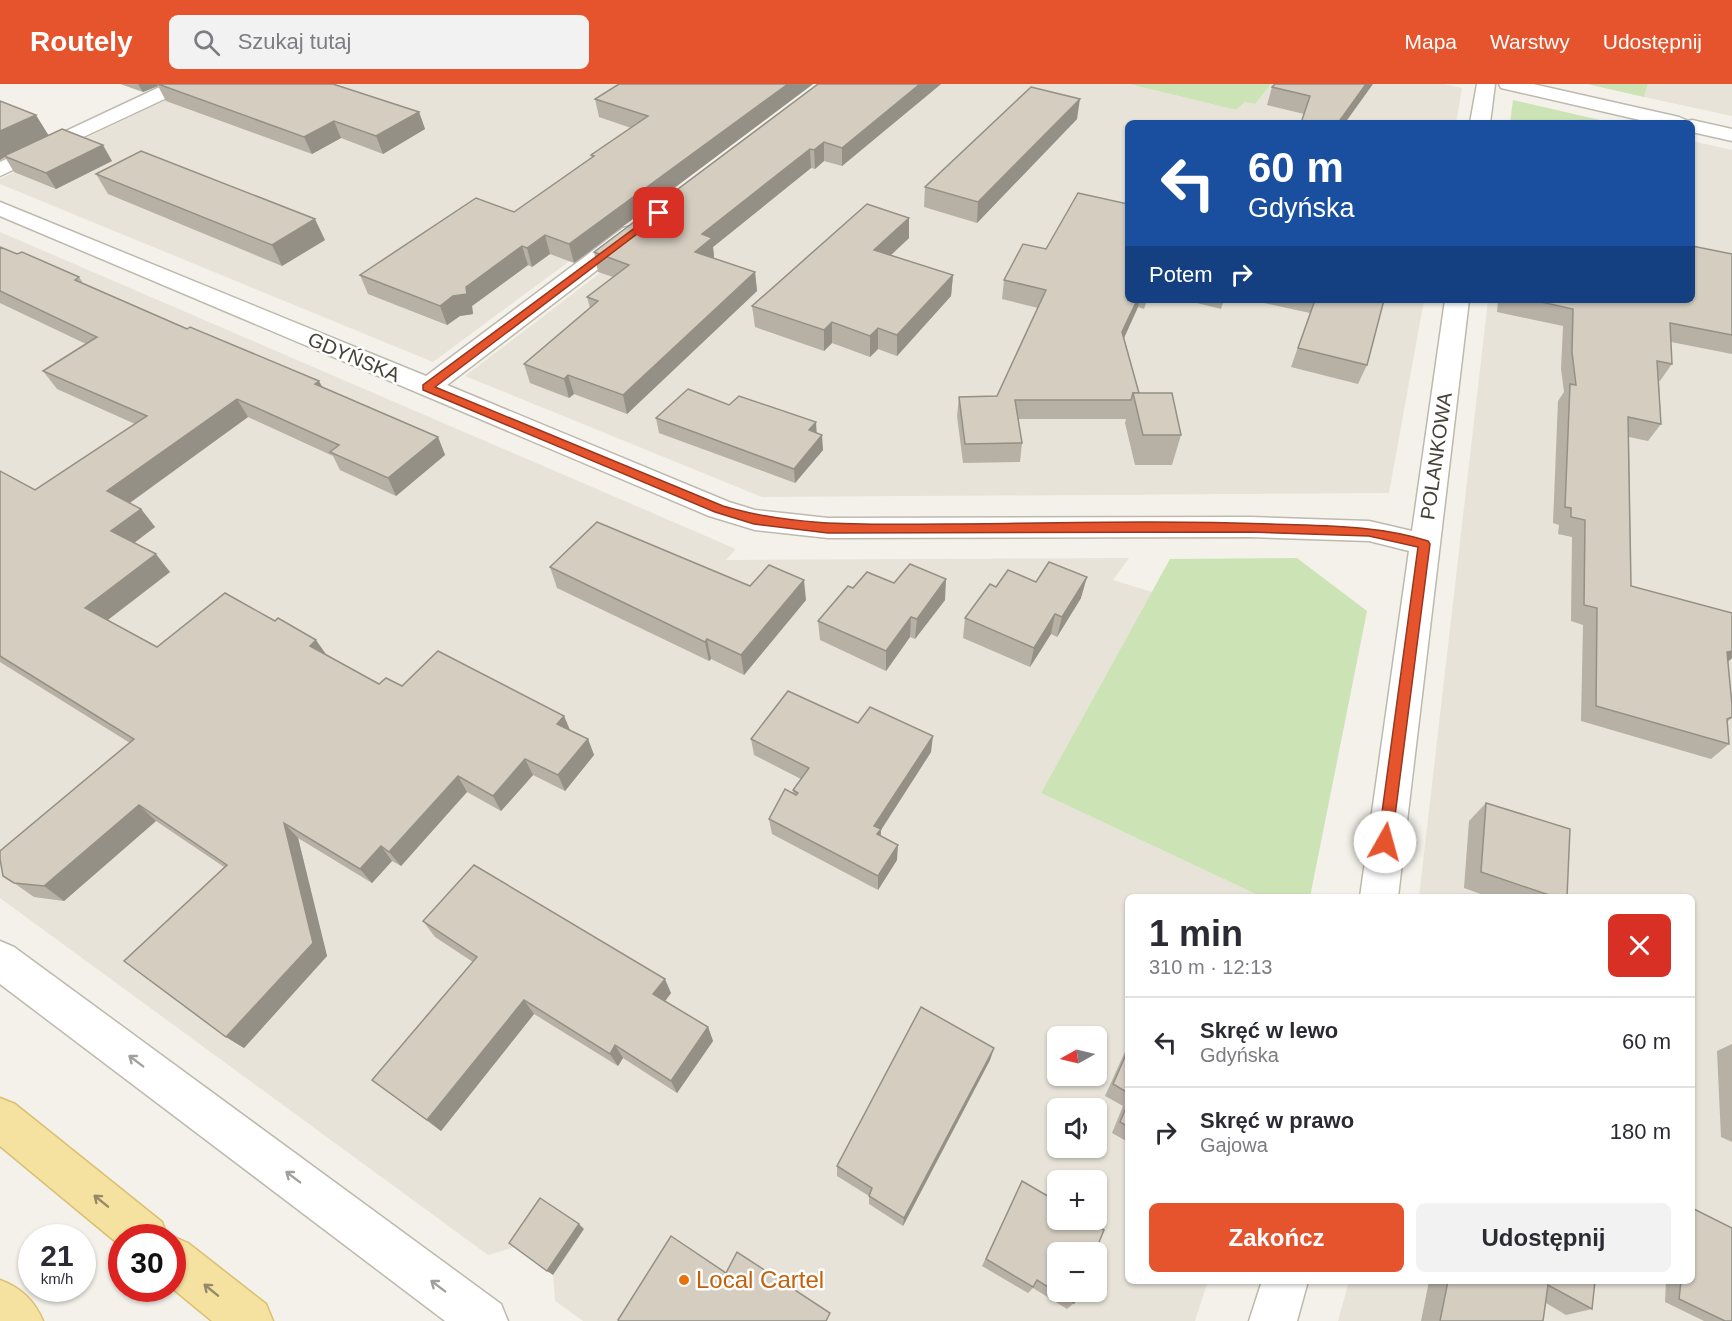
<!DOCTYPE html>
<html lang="pl">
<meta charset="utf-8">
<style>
body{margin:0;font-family:Arial,sans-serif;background:#f2f2f3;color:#2b2b33;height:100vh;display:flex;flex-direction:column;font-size:22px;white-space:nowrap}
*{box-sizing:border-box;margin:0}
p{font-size:20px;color:#7c7c81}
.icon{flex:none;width:33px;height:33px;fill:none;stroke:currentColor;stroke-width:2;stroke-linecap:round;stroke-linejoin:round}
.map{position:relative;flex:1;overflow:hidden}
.side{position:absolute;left:1125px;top:810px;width:570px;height:390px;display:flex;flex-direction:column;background:#fff;border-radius:9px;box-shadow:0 2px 4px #0004}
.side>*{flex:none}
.top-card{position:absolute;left:1125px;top:36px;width:570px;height:183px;border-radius:9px;box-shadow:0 2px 4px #0004;background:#1a4fa0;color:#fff;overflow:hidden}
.needle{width:39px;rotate:262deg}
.tools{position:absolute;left:1047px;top:942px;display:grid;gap:12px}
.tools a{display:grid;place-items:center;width:60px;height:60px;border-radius:9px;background:#fff;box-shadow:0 2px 4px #0004;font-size:30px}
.speed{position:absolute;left:18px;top:1140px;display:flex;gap:12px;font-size:30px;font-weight:700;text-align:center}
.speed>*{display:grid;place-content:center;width:78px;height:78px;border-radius:50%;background:#fff;box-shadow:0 2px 4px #0004;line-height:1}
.speed small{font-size:15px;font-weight:400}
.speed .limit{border:9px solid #d22;background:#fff;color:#111}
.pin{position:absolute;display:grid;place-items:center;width:51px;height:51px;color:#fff;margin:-26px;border-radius:12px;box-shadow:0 3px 9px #0006}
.me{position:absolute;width:66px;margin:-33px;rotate:7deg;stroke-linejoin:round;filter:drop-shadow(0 0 4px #0008)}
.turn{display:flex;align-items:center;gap:21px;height:126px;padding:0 24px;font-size:27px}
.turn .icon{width:78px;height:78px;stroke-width:2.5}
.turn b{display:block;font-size:42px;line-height:51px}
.then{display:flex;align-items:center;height:57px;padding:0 24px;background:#0003;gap:12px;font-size:22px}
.round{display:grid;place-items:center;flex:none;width:63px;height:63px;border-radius:9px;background:#f2f2f3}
.headline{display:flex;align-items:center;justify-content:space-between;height:102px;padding:0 24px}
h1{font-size:36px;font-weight:600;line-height:45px}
.button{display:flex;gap:12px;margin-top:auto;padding:12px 24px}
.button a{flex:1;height:69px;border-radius:9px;background:#e6542e;color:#fff;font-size:24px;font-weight:600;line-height:69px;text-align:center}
.button a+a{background:#f2f2f3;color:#2b2b33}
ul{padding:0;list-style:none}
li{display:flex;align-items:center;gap:18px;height:90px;padding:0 24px;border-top:2px solid #e1e1e2}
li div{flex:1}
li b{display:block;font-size:22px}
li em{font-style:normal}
header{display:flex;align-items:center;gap:36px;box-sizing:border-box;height:84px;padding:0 30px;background:#e6542e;color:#fff}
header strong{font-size:28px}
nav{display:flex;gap:33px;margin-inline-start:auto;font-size:21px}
.search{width:420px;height:54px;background:#f2f2f3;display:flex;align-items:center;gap:15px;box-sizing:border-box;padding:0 21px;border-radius:9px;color:#7c7c81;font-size:22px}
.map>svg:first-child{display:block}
.residential{fill:#e7e3d8;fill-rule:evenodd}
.green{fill:#cce3b6}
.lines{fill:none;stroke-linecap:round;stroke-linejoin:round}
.street-casing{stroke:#beb9ad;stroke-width:3}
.primary-casing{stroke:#d9c072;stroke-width:3}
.street{fill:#fff;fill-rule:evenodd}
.primary{fill:#f5e2a1;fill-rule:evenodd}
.wall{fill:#b6b0a5}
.shaded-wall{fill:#949086}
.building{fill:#d4cdc0;stroke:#949086;stroke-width:1.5}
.oneway{stroke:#a2a09c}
.oneway2{stroke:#958a67}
.route{fill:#e6542e;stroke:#96371e;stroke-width:1.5}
.food-dot{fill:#e8710a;stroke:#fff;stroke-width:2}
.labels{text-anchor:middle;stroke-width:5;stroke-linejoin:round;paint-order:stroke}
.street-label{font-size:20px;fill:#464238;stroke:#fff}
.near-food-label{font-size:24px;fill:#c56008;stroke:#fff;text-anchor:start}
</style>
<header>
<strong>Routely</strong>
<div class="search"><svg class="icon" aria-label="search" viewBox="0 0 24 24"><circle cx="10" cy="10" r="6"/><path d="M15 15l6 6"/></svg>Szukaj tutaj</div>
<nav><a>Mapa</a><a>Warstwy</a><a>Udostępnij</a></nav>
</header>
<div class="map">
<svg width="1732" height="1237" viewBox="0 0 1732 1237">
<rect width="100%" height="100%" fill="#f3f1e9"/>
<g class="residential">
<polygon points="199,0 809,0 433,278 0,100 0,95"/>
<polygon points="847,0 1129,0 1236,26 1245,18 1255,20 1271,0 1444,0 1462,4 1456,39 1128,39 1128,216 1424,216 1389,409 762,413 465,292"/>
<polygon points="1648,0 1732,0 1732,32 1644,13"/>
<polygon points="1692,57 1732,66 1732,1237 1338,1237 1349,1197 1692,1197 1692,813 1419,813 1488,216 1692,216"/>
<path d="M0,148L736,465L726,476L1129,474L1113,496L1152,508L1041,709L1262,813H1128V1197H1208L1195,1237H583L555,1217L553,1190L515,1163L488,1171L0,814ZM1058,952H1096V992H1058ZM1058,1024H1096V1064H1058ZM1058,1096H1096V1136H1058ZM1058,1168H1096V1208H1058Z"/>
</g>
<g class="green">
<polygon points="1129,0 1271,0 1255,20 1245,18 1236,26"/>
<polygon points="1587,0 1648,0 1644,13"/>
<polygon points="1513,16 1613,39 1510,39"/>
<polygon points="1297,474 1367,527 1310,813 1262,813 1041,709 1170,475"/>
</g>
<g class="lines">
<defs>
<g id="street">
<polygon points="166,0 190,0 188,4 0,92 0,78"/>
<polygon points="1477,0 1495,0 1490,39 1470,39"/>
<polygon points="1499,0 1533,0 1679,33 1688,37 1692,36 1732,45 1732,57 1692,48 1692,39 1653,39 1501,4"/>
<polygon points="0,118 426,292 623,144 631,142 639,144 642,149 639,154 447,301 729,418 755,426 828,434 1250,433 1369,437 1412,447 1445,216 1469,216 1398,813 1360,813 1409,467 1369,457 1250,453 828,454 755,446 709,432 0,132"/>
<polygon points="0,857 14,863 501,1220 508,1237 445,1237 0,900"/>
<polygon points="1262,1197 1308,1197 1297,1237 1249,1237"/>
</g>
<g id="primary">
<polygon points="0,1014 15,1020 162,1138 168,1154 122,1154 122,1163 0,1062"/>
<polygon points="172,1152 188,1159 266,1220 273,1237 212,1237 172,1204 172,1154 169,1154"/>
<path d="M0,1196C21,1204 34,1216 43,1237H0Z"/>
</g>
</defs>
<use href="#street" class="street-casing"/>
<use href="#primary" class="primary-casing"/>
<use href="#street" class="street"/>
<use href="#primary" class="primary"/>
</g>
<g class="wall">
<polygon points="120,0 333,0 419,28 425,45 383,70 341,54 312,70 166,17 158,2 143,8"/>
<polygon points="813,0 574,179 550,170 532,183 528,181 472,222 473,230 460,232 447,241 368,210 360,191 514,128 592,74 591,71 631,44 599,33 595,15"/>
<polygon points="941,0 842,82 824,77 815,85 811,84 713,163 714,173 713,174 755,188 757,207 627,330 574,310 569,314 530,299 524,280 590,224 587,213 613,193 598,188 594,168"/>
<polygon points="1373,0 1304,30 1267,21 1272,3"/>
<polygon points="0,17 49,51 112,77 56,105 14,88 5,73 0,76"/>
<polygon points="1077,35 977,139 924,123 925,103"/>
<polygon points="96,90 325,156 282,182 108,110"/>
<polygon points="909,134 909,154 891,171 953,191 951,212 897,272 878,265 870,273 832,259 824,267 755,243 752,222"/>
<polygon points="0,163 17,170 79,193 83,199 438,353 445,371 396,412 340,386 333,372 248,333 130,419 141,425 155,443 134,459 170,488 108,536 157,563 326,571 379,600 402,602 564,632 570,646 588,655 594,671 565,707 533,691 501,727 467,708 401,782 392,777 372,799 298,754 327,872 244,964 226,953 224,783 156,737 64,817 34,813 14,799 130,659 0,578 0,387 35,406 135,340 57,305 43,287 86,260 0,219"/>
<polygon points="1732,170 1732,270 1671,258 1672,280 1660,297 1659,297 1661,340 1648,357 1629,353 1631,502 1732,529 1732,574 1728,578 1732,621 1732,634 1727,638 1729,660 1711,675 1581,637 1583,541 1571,537 1572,453 1558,450 1559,441 1553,439 1558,317 1564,308 1561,285 1563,242 1497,228 1498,216 1692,216"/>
<polygon points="1004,196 1128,216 1147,216 1144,225 1138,223 1124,254 1139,309 1181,351 1172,381 1135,381 1125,339 1126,335 1018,335 1022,359 1020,378 963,379 957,332 959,313 997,312 1038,224 1002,215"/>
<polygon points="1185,216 1224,216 1221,225"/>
<polygon points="1251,216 1384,216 1367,281 1358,300 1291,283 1310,229"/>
<polygon points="729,321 817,349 823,366 795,399 659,349 656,334"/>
<polygon points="550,483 750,502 806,516 744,591 711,575 709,577 557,504"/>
<polygon points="1036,498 1081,514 1057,553 1051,550 1030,583 963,554 965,534 996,503"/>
<polygon points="894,499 945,516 915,555 910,553 886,587 820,556 818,537 853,504"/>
<polygon points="858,639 931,668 881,746 881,752 897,776 878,806 772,750 769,735 793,709 793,706 801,695 754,671 751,655"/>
<polygon points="1486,719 1555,813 1489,813 1464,804 1469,737"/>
<polygon points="423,837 671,909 665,917 708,943 713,957 677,1009 623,974 618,982 534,930 441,1047 372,996 473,878 435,853"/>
<polygon points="1732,960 1732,1058 1721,1053 1717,967"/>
<polygon points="1128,961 1128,1058 1112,1049 1123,1022 1105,1012"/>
<polygon points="994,964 990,976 903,1142 869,1120 869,1112 837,1092 837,1082"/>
<polygon points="1022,1097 1074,1219 1067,1225 1033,1204 1028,1209 982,1182"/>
<polygon points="1429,1197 1595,1197 1592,1225 1566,1231 1546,1219 1543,1237 1421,1237"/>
<polygon points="1666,1197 1692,1197 1732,1237 1704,1237 1665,1218"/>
</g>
<g class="shaded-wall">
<polygon points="138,0 157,0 158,2 143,8"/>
<polygon points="788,0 813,0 574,179 569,160"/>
<polygon points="920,0 941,0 842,82 842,64"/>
<polygon points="1366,0 1373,0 1345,39 1338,39"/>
<polygon points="1080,15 1077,35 977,139 978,118"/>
<polygon points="419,28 425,45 383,70 376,52"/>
<polygon points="36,31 49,52 4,72 5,73 0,76 0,47"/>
<polygon points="334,37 341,54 312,70 304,53"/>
<polygon points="824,58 824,77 815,85 814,66"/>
<polygon points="103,61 112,77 56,105 46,89"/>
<polygon points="810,65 811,84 713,163 714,173 698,187 695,168 702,150"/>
<polygon points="909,134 909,154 874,187 874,166"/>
<polygon points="315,135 325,156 282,182 272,161"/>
<polygon points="545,151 550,170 532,183 527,164"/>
<polygon points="522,162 528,181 472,222 473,230 460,232 447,241 440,222"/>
<polygon points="755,188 757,207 627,330 623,311"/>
<polygon points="953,191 951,212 897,272 897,251"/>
<polygon points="1137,216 1140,216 1138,223 1118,267 1122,248"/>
<polygon points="832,238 832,259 824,267 824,246"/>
<polygon points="878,244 878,265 870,273 870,252"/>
<polygon points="568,291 574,310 569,314 564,295"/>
<polygon points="319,297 329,315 315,300"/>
<polygon points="237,315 248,333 121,425 107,407"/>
<polygon points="816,338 817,353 809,346"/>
<polygon points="822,351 823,366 795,399 794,385"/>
<polygon points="438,353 445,371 396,412 388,394"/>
<polygon points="141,425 155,443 126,465 111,447"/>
<polygon points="156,470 170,488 101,541 85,524"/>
<polygon points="1087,493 1081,514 1057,553 1062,533"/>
<polygon points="946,495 945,516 915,555 917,535"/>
<polygon points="804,496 806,516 744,591 741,571"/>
<polygon points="1055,530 1051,550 1030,583 1034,564"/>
<polygon points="911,533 910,553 886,587 886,567"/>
<polygon points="707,555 711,575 709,577 705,558"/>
<polygon points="316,556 328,573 310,562"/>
<polygon points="1732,567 1732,574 1724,581 1727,568"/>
<polygon points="564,632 571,649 557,640"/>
<polygon points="933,652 931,668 881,746 880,760 874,742"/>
<polygon points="588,655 594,671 565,707 558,691"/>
<polygon points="525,675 533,691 501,727 493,712"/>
<polygon points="458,692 467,708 401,782 389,768"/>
<polygon points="139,721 156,737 64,817 44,802"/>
<polygon points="284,739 298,754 327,872 244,964 226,953"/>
<polygon points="898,761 897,776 878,806 878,792"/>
<polygon points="381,762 392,777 372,799 360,785"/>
<polygon points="665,895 671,909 660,924 653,910"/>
<polygon points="524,916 534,930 441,1047 427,1036"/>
<polygon points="708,943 713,957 677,1009 671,997"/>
<polygon points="615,961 623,974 618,982 610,970"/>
<polygon points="994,964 990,976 903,1142 904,1134"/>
<polygon points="579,1140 584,1145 553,1191 547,1187"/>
</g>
<g class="building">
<polygon points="158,0 333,0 419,28 376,52 334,37 304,53"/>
<polygon points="619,0 788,0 569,160 545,151 527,164 522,162 466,203 467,210 453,212 440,222 360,191 476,114 514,128 594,72 591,71 648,32 595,15"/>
<polygon points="818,0 920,0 842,64 824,58 814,66 810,65 702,150 712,154 695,168 755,188 623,311 568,291 564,295 524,280 598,217 587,213 629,181 594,168"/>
<polygon points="1275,0 1366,0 1338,39 1301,39 1310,12 1272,3"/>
<polygon points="1031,3 1080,15 978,118 925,103"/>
<polygon points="0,17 36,31 0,47"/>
<polygon points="62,45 103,61 46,89 4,72"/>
<polygon points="141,67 315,135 272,161 96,90"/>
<polygon points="1078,109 1128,120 1128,216 1137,216 1122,248 1139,309 1133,309 1131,316 1015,316 1022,359 965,360 959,313 997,312 1046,206 1004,196 1023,160 1046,165"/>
<polygon points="867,120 909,134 874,166 953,191 897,251 878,244 870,252 832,238 824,246 752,222"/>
<polygon points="1692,162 1732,170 1732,251 1670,239 1672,280 1657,277 1661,340 1628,333 1631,502 1732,529 1732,567 1727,568 1732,621 1732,633 1727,635 1729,660 1596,622 1597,524 1584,521 1585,436 1571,433 1571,424 1565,423 1570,300 1576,301 1572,268 1573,225 1532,216 1692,216"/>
<polygon points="0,163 17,170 22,168 79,193 75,196 187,245 190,243 319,297 315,300 438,353 388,394 330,368 339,361 237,315 107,407 141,425 111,447 156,470 85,524 157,563 225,509 275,537 278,534 316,556 310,562 379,600 386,594 402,602 438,567 564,632 557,640 588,655 558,691 525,675 493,712 458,692 389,768 381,762 360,785 284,739 313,859 226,953 124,877 227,781 139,721 44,802 14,799 3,792 0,775 0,767 134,655 0,572 0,387 35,406 147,332 43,287 97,253 0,207"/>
<polygon points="1315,216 1384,216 1367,281 1298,264"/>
<polygon points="688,305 729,321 739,312 816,338 809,346 822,351 794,385 656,334"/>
<polygon points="1133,309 1172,309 1181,351 1143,351"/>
<polygon points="597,438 750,502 769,481 804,496 741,571 707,555 705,558 550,483"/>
<polygon points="1049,478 1087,493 1062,533 1055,530 1034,564 965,534 990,500 996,503 1008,486 1036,498"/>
<polygon points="910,480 946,495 917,535 911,533 886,567 818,537 848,502 853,504 867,488 894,499"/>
<polygon points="788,607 858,639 870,623 933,652 874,742 881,745 877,750 898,761 878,792 769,735 785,705 796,711 798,709 793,706 809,684 751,655"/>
<polygon points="1486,719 1570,745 1567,813 1555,813 1481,788"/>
<polygon points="474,781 665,895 653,910 708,943 671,997 615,961 610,970 524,916 427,1036 372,996 477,873 423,837"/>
<polygon points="921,923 994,964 904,1134 869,1112 872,1104 837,1082"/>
<polygon points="1128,966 1128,1009 1113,1000"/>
<polygon points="1128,1019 1128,1043 1120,1038"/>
<polygon points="1022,1097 1058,1118 1058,1136 1086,1136 1104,1146 1095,1168 1058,1168 1058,1208 1079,1208 1074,1219 1037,1196 1033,1203 986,1175"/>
<polygon points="540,1114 579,1140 547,1187 509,1159"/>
<polygon points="1692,1124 1732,1144 1732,1237 1725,1237 1679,1215 1681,1197 1692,1197"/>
<polygon points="671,1152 726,1189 737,1168 830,1229 826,1237 619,1237 618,1236"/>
<polygon points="1448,1197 1595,1197 1592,1225 1548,1201 1543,1237 1440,1237"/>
</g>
<defs><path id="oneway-shaft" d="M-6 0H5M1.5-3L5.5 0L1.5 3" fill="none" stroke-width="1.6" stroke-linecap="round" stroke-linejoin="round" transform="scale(1.5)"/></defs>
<g class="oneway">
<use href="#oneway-shaft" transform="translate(136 977) rotate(-143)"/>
<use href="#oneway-shaft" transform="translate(293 1093) rotate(-143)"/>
<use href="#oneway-shaft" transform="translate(438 1202) rotate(-143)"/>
</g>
<g class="oneway2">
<use href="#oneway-shaft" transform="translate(101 1117) rotate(-141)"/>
<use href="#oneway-shaft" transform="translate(211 1206) rotate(-141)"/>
</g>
<path class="route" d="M659,126L663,129L662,131L435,303L723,422C797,444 873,440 948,440C1056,439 1164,436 1271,440C1324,442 1377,441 1428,457L1430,460L1391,763L1385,765L1380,763L1378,758L1418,463L1369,452L1250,448L828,449L754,440L715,428L423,306V301Z"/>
<circle class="food-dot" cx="684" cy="1196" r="6"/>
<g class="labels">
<g class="street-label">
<text transform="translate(354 273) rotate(23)" y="7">GDYŃSKA</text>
<text transform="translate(1436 372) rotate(-82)" y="7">POLANKOWA</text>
</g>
<g class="near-food-label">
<text x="696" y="1204">Local Cartel</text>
</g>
</g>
</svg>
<div class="tools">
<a><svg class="needle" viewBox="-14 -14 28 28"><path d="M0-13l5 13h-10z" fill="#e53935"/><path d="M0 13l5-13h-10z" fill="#7c7c81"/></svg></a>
<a><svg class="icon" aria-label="sound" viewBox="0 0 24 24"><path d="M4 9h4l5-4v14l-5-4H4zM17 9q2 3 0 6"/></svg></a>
<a>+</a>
<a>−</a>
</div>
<div class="speed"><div>21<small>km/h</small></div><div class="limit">30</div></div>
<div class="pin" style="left:659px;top:129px;background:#d93025"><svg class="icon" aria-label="arrive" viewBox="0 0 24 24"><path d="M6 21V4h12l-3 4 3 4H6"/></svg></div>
<svg class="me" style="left:1385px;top:758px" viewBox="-20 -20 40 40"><circle r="19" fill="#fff"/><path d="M0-13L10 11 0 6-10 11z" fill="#e6542e"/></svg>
<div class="top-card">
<div class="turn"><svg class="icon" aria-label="left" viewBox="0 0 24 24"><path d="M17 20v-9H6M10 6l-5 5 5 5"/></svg><div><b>60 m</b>Gdyńska</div></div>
<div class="then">Potem<svg class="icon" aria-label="right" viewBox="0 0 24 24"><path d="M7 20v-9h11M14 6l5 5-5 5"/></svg></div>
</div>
<section class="side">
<div class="headline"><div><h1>1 min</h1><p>310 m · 12:13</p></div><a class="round" style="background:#d93025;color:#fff"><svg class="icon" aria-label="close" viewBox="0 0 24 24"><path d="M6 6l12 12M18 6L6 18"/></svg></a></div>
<ul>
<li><svg class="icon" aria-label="left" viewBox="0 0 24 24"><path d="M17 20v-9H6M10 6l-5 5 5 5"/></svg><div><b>Skręć w lewo</b><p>Gdyńska</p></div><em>60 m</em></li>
<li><svg class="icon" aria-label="right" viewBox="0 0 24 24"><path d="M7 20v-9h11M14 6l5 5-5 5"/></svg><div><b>Skręć w prawo</b><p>Gajowa</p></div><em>180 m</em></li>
</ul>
<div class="button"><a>Zakończ</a><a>Udostępnij</a></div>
</section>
</div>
